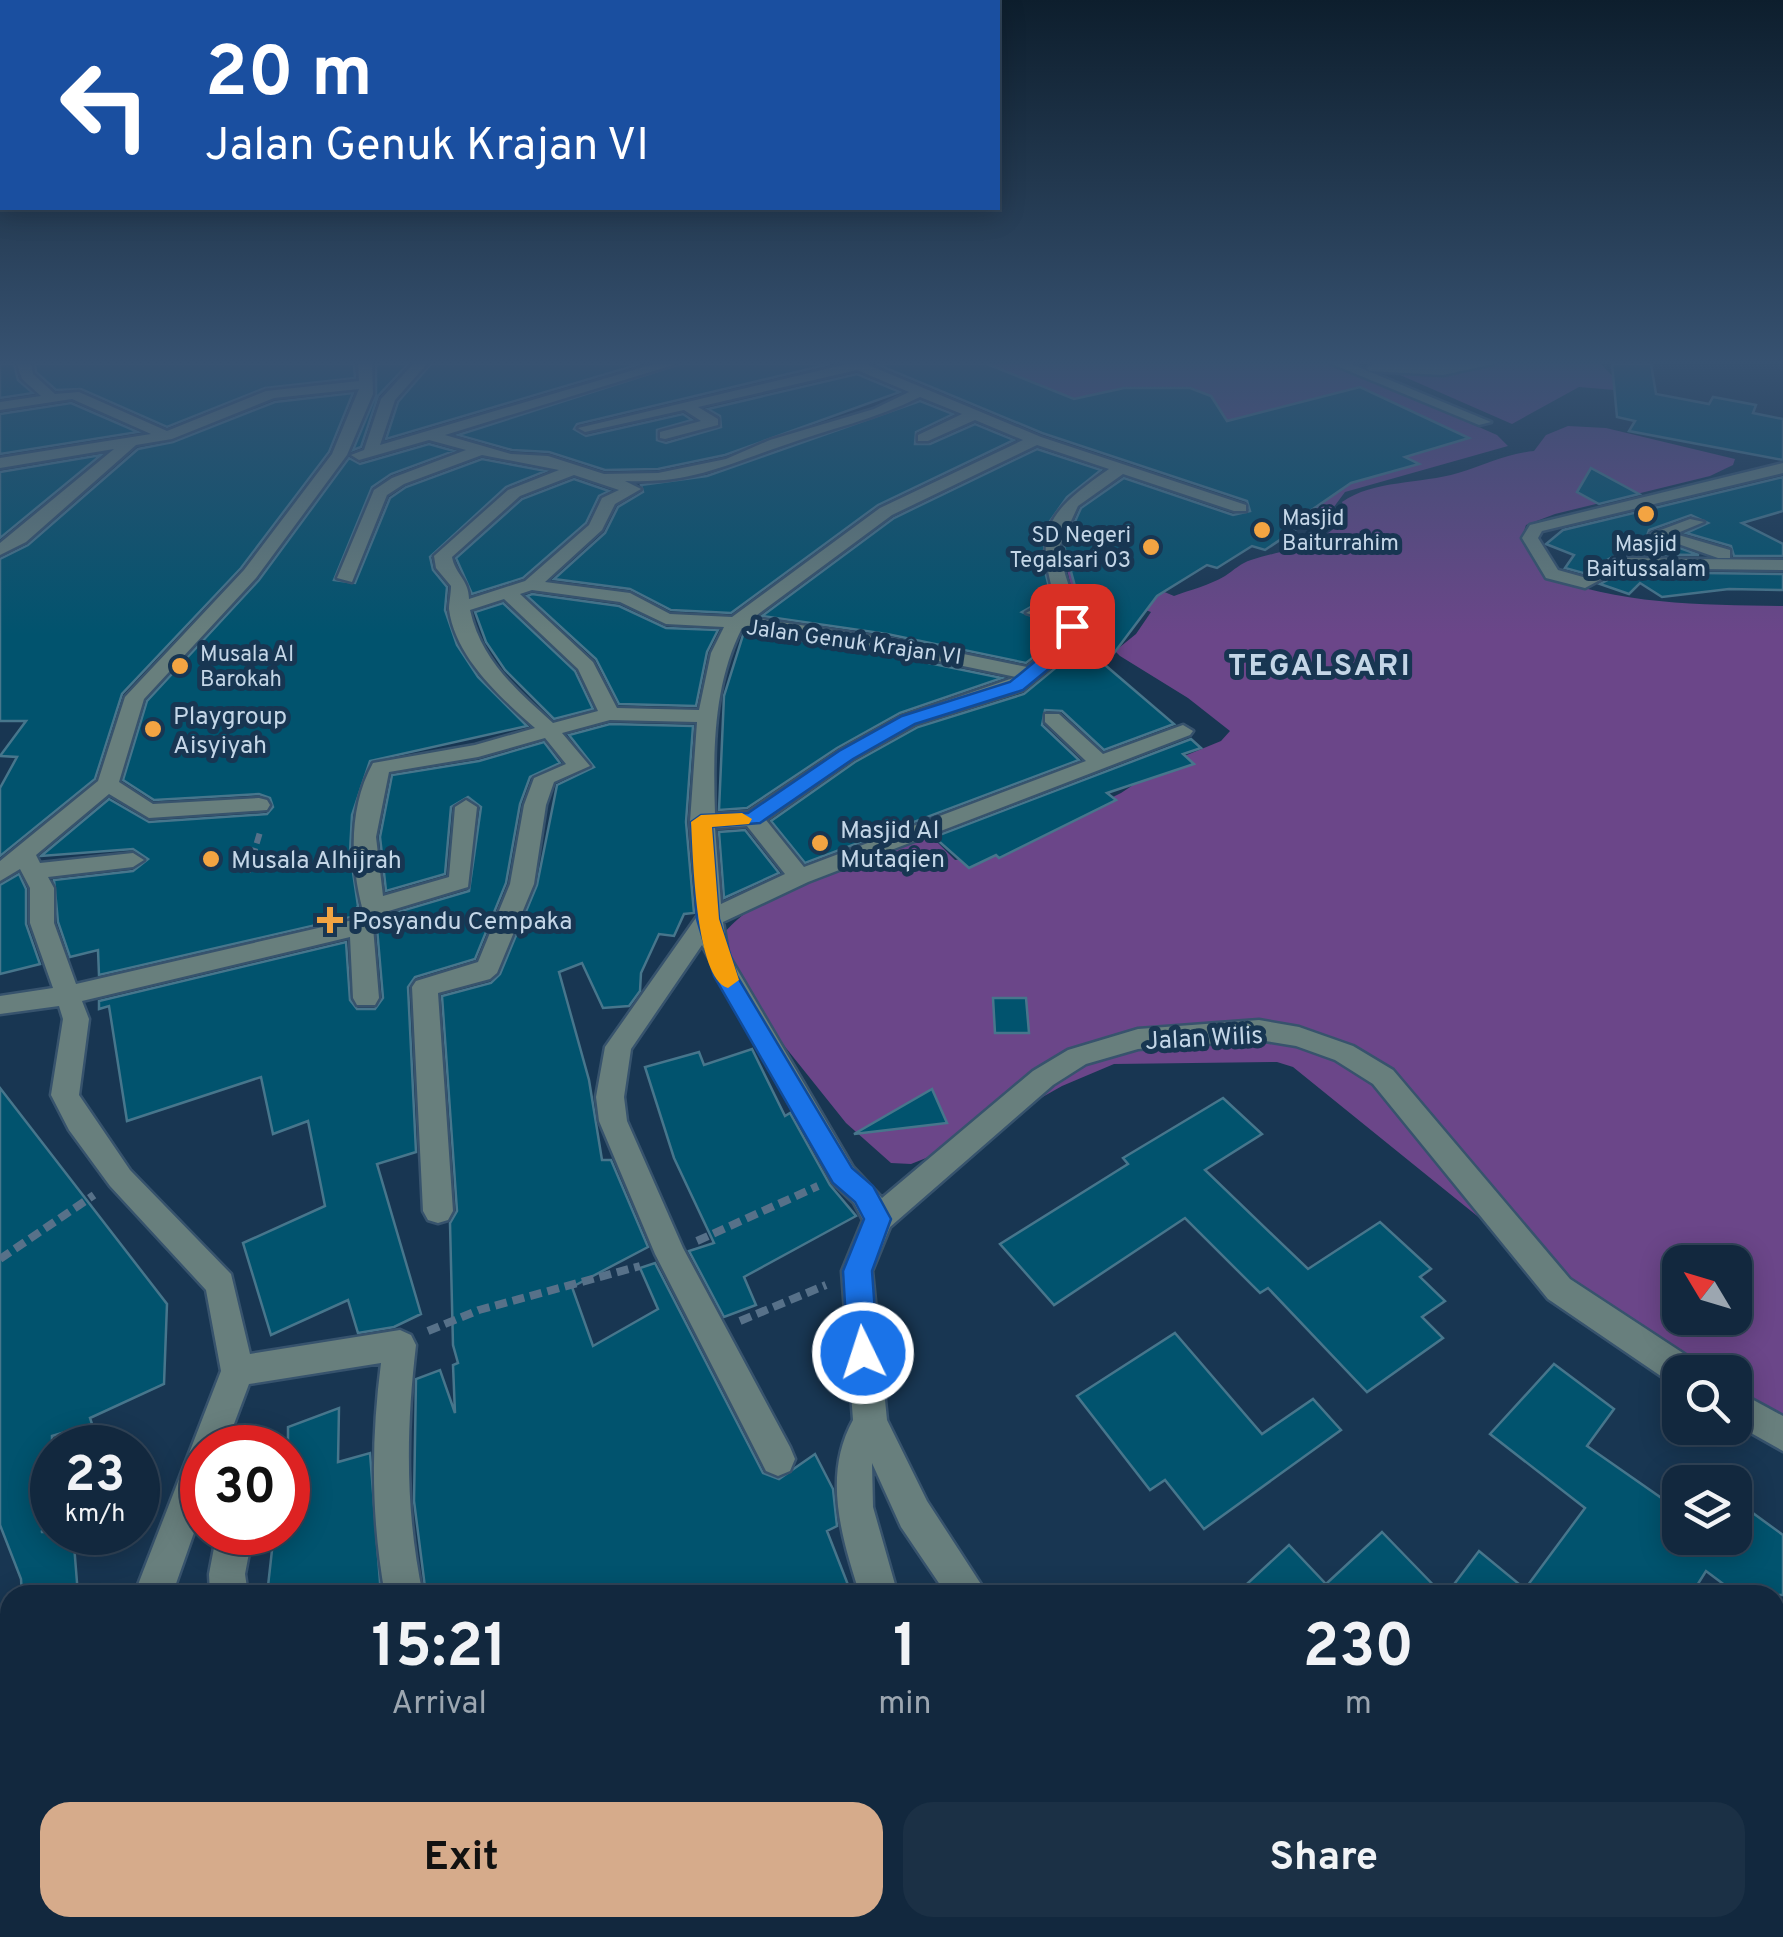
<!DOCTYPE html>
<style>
body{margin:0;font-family:Overpass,sans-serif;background:#1b3045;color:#f1f3f6;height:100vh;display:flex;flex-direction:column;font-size:38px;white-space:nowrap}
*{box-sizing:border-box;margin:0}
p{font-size:32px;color:#9ca6b0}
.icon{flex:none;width:55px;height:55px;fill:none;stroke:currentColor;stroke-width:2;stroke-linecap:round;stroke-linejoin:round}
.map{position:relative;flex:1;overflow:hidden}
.panel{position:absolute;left:0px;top:1585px;width:1785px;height:352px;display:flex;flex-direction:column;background:#12283e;border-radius:30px 30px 0 0;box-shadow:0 5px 25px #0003,0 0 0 2px #314458}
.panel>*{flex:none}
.guide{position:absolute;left:0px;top:0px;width:1000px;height:210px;box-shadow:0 5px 25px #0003,0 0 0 2px #314458;background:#1a4fa0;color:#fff;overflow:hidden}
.needle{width:65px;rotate:308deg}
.fabs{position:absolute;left:1662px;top:1245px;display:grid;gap:20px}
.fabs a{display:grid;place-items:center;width:90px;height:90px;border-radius:20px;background:#12283e;box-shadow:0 5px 25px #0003,0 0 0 2px #314458;font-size:50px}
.speed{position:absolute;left:30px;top:1425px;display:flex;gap:20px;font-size:50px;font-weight:700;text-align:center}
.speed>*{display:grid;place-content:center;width:130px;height:130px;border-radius:50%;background:#12283e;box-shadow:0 5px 25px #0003,0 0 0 2px #314458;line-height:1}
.speed small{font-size:25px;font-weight:400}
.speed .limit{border:15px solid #d22;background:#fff;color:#111}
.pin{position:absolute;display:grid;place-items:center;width:85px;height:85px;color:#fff;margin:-42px;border-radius:20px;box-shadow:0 5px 15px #0006}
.me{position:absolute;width:110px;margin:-55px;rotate:356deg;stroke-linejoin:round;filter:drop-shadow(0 0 8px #0008)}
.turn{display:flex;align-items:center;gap:35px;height:210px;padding:0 40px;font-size:45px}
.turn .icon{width:130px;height:130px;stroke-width:2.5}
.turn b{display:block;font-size:70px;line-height:85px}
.eta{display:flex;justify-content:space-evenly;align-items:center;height:170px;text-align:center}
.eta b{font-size:60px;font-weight:700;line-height:70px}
.button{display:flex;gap:20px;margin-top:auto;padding:20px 40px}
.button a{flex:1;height:115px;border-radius:30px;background:#d6ab8b;color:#111;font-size:40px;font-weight:700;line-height:115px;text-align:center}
.button a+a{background:#1b3045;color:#f1f3f6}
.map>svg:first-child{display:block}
.green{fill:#6b4689;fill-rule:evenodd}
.building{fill:#01536e;stroke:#47768c;stroke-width:2.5}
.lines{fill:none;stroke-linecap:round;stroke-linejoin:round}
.minor-casing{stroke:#37536d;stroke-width:5}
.path-far2{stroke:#577189;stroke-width:6;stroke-dasharray:10 5;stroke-linecap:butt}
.path-far1{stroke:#577189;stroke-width:8;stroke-dasharray:12 6;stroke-linecap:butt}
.path{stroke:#577189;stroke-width:10;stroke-dasharray:15 8;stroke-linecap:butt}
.minor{fill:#687f7d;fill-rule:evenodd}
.route{fill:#1a73e8;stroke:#114b97;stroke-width:2.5}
.slow{fill:#f59e0b}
.poi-dot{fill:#f3a442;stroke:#183652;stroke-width:4}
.labels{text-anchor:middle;stroke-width:10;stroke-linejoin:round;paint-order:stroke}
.far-poi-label{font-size:22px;fill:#c4d6e7;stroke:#183652;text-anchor:start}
.far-street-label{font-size:22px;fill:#c4d6e7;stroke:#183652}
.poi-label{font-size:25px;fill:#c4d6e7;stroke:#183652;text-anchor:start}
.street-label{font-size:25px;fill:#c4d6e7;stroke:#183652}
.far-district-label{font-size:30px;font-weight:bold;letter-spacing:2.5px;fill:#c4d6e7;stroke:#183652}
</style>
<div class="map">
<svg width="1783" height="1937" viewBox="0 0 1783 1937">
<rect width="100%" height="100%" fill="#183652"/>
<g class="green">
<polygon points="884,364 1336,364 1497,435 1508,446 1345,492 1322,523"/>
<polygon points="1375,364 1601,364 1627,391 1579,387 1512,424"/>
<path d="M1568,426L1606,428L1735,459L1733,465L1710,476L1555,514L1526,525L1521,540L1542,574C1618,605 1703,605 1783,606V1426L1735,1398V1372H1695L1627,1328L1518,1249L1293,1067L1277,1062L1114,1064L1062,1086L954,1147L911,1164L891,1163L846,1123L782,1043L725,954L723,934C771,879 863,859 929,834L955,860L997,854L1121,793L1165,764L1221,741L1230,731L1188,698L1120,656L1115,651L1136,634L1151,612L1135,606L1076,607L1062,549L1174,596C1190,590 1210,585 1225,576C1234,570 1241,563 1251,560C1285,549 1324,547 1346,515L1342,502C1373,480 1421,484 1458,473C1485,465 1505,454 1534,451L1546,435ZM1680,1262H1735V1318H1680Z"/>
</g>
<g class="building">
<polygon points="0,364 14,364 18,380 33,393 0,398"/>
<polygon points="35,364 354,364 355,378 265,388 167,427 81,389 56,390 36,372"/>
<polygon points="376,364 408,364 378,396 361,447 353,450 376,395"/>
<polygon points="431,364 640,364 386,439 398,402"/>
<polygon points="680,364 830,364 577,424 574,429 586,436 683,414 692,420 657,430 657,440 666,443 721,427 720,416 708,409 857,374 900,392 725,455 658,469 605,470 549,452 512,450 458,435"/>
<polygon points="876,364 987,364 1074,399 1124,388 1190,388 1211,396 1227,421 1360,387 1469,438 1405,457 1419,464 1351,483 1294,522 1302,525 1265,550 1252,546 1217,568 1207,565 1157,596 1105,665 1174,724 1104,750 1062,711 1045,710 1042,725 1079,760 805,863 771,821 855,762 918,727 1024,694 1070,656 1084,619 1064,546 1081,508 1124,478 1233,515 1250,511 1247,501 1042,433"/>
<polygon points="1612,364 1651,364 1656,394 1709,404 1713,397 1756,405 1753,413 1783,419 1783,460 1629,431 1635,421 1617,417"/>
<polygon points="353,393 329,452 241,568 122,694 95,779 0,856 0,788 17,757 0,756 26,721 0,721 0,559 28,545 138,449 173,442 275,402"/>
<polygon points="920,401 953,414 916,432 915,444 930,444 975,424 1014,440 878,505 731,613 671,610 630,589 554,579 605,533 618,507 643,492 641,485 707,476"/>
<polygon points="71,403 138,432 0,454 0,414"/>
<polygon points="429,444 454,451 391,474 372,487 334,580 355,583 390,498 406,487 482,459 546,471 506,487 430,557 433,570 447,587 445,610 457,645 478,677 527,726 370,761 352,815 350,852 358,906 351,917 99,975 98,950 70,957 58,922 54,880 133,871 148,859 133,849 41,856 109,799 149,822 267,814 273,807 270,798 259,794 154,800 123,780 147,701 259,580 349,458 360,464"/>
<polygon points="1037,449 1101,470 1067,497 1046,527 1043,563 1054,607 1036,604 1022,612 1056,626 1049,645 1026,663 887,634 762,616 894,518"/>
<polygon points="101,455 0,538 0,472"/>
<polygon points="1591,468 1639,494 1599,504 1577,492"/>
<polygon points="1783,477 1783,511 1742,523 1783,544 1783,556 1734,556 1731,546 1686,533 1708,523 1691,515 1649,530 1647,536 1699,555 1618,554 1583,573 1565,568 1574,555 1546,544 1563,530"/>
<polygon points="574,479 609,491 599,496 586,523 523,578 472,594 456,558 522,499"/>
<polygon points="1623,572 1783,574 1783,590 1729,589 1662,597 1640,583 1629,594 1600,584"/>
<polygon points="532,594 619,606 666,628 718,630 707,652 696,706 619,704 596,659 527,596"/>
<polygon points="503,603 575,671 593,709 554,719 505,670 486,642 475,612"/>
<polygon points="744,632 885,654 1002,678 900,713 837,748 747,808 719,810 724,696"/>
<polygon points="610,724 693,726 686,822 694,913 684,914 674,936 659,934 641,973 640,991 629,1006 603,1008 582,963 559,972 589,1080 602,1160 611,1160 648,1247 572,1287 593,1346 658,1309 640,1268 655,1263 763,1473 779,1479 815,1454 833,1489 837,1526 827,1531 852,1595 426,1595 414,1501 416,1379 440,1370 455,1413 453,1365 458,1363 453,1345 450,1223 457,1211 442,996 491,983 500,974 537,885 557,785 594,767 569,735"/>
<polygon points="1191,739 1201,748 1183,754 1194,764 1107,793 1116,800 999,858 996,855 969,868 934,837"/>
<polygon points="544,742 560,763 530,777 520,804 506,883 475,959 415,977 408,987 416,1152 377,1164 421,1314 394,1327 358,1333 348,1300 271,1335 243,1243 325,1206 308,1121 273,1134 261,1077 127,1121 109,1006 99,1009 99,1001 346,942 350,1000 357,1009 375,1009 383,998 377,928 384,916 469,891 481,807 468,797 451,807 445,874 386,891 380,837 392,775 479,761"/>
<polygon points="745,830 779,873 724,898 719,832"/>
<polygon points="19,874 26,889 26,924 40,964 0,974 0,885"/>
<polygon points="993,998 1026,998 1029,1033 995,1033"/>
<polygon points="752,1049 785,1116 790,1113 830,1185 856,1216 744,1277 756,1305 724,1317 689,1251 714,1243 674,1158 645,1067 699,1052 704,1065"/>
<polygon points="0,1088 167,1304 164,1384 90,1418 92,1424 52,1436 52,1527 41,1532 73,1532 78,1595 22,1595 21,1579 0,1525"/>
<polygon points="932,1089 947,1123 854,1134"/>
<polygon points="1223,1098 1262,1134 1205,1170 1308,1269 1380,1222 1431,1269 1420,1277 1445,1301 1422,1317 1443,1338 1367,1392 1268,1288 1260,1293 1185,1218 1054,1305 1000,1244 1128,1164 1123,1158"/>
<polygon points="1175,1333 1262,1434 1313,1399 1341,1430 1204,1529 1165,1480 1150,1490 1077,1396"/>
<polygon points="1554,1364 1614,1409 1587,1446 1680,1511 1680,1538 1735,1538 1735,1500 1783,1535 1783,1595 1738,1595 1706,1571 1691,1595 1446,1595 1479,1551 1525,1589 1585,1508 1490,1434"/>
<polygon points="339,1408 338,1462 370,1453 381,1595 267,1595 274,1532 288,1532 288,1427"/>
<polygon points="1382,1532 1443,1595 1235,1595 1289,1545 1326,1584"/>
</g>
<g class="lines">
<defs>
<g id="minor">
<path d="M17,364H31L33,374L55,394L79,392L167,431L266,391L359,381L358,364H372L373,394L347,455L256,578L144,699L119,782L153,804L259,798L267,800L270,805L267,810L149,818L109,794L36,855L40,863L133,853L144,860L133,867L48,877L54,888V923L76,984L353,920L362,907C350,860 349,806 373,763L475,745L535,728C500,697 455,657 449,609C449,603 451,593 451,586L436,568L434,556L508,490L559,470L482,455L404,484L387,495L352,582L337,578L374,490L392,478L466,450L429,440L359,460L351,455L364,450L381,399L413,364H427L395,400L380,445L654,364H676L445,435L511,454L548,456L604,474L658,473L726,459L770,440L874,409L909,392L857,370L698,407L718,419V425L665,439L660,438V432L701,421L684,410L585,432L578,428L847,364H866L1041,437L1246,505V511H1234L1123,474L1078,506L1060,545L1065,574L1080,620L1068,653L1023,690L916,724L853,759L766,820L804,867L1086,761L1045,722V714H1059L1103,754L1183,725L1193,731L1190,735L808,882L723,922L728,954L853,1167L882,1198L1033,1071L1068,1050L1138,1029L1259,1020L1299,1027L1353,1046L1393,1070L1570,1279L1695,1361L1699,1372H1680V1386L1671,1383L1548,1299L1373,1084L1335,1060L1296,1046L1259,1040L1138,1049L1086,1064L1053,1085L890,1227L872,1271L887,1420L927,1501L988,1595H947L901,1527L872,1463L873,1507L898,1595H860C842,1538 822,1476 853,1420L842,1271L863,1220L854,1203L833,1183L702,945L631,1049L624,1097L627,1121L683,1248L790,1447L795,1459L790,1471L778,1476L766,1471L655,1254L599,1121L596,1097L605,1047L698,915L690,822L697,722L610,720L562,733L590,766L554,782L546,805L534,884L497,973L490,979L438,993L453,1211L448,1220L438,1223L428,1220L423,1211L412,987L416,981L478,962L510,884L524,805L534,778L566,764L545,738L478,757L389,772L376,837L383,896L449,877L455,807L466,800L477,807L468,887L382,913L373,927L379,998L375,1005H357L353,998L350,937L82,1001L89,1019L79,1095L130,1170L231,1274L250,1354L400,1330L411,1335L416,1345C406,1430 405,1511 423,1595H385C371,1517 371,1441 381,1363L249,1384L225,1448H202V1523L197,1524L172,1595H134L221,1371L206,1290L110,1186L69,1130L51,1095L63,1019L59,1006L0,1014V996L53,988L30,923V888L20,869L0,881V861L98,781L125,697L244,570L332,454L359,389L274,398L172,439L136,445L26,542L0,555V543L114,449L0,468V458L151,434L72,399L0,410V402L41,396L22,379ZM920,397L962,414L918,435V441H928L975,420L1023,440L880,508L732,617L670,614L630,593L545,582L602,530L615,504L641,489L625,481C689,484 724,466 782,446C829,429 876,419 920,397ZM1037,445L1109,469C1041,516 1034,533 1059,612L1035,608L1026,613L1061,623L1052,647L1027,667L886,638L753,618L892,515ZM574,475L619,490L602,498L589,525L525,581L469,599C469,580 455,574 452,557L520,496ZM532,590L620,602L666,624L724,627L711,653L699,710L617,708L593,662L520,594ZM504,599L578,669L598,711L553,723C516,690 481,660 470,610ZM742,628L886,650L1016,677L902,716L839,751L748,812L715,814C713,752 713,685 742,628ZM747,826L785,874L721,904L715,828Z"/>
<polygon points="1332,364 1351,364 1491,422 1479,425"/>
<polygon points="1373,364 1493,364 1443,375 1369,371 1367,368"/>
<polygon points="1783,463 1783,473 1542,531 1538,538 1558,570 1583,577 1618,558 1783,560 1783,570 1622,568 1585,588 1546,578 1522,538 1530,525"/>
<polygon points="1690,519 1704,522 1675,534 1730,550 1730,558 1718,558 1650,534"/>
<polygon points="1735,1390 1783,1416 1783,1451 1735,1424"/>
<polygon points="217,1532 253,1532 245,1574 248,1595 210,1595 209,1574"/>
<polygon points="98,1928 142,1928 141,1937 97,1937"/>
<polygon points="304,1928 348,1928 347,1937 303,1937"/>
<polygon points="833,1928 877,1928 878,1937 834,1937"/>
<polygon points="1183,1928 1231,1928 1235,1937 1187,1937"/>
</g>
</defs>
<use href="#minor" class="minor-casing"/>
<polyline class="path-far2" points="248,872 261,829"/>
<g class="path-far1">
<polyline points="697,1241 818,1186"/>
<polyline points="0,1259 94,1195"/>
<polyline points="740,1321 826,1285"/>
<polyline points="428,1331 479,1310 640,1266"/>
</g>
<polyline class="path" points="615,1928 656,1937"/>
<use href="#minor" class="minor"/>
</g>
<linearGradient id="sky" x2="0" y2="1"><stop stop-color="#0d1e2d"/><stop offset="0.57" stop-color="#375271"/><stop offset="1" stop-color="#375271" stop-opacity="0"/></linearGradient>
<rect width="1783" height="635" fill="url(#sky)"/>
<polygon class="route" points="1072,621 1080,626 1068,653 1023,690 915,724 853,759 760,823 712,827 719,919 737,976 852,1168 873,1186 891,1219 872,1271 878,1353 874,1362 863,1366 853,1362 848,1353 843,1271 864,1219 855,1202 833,1183 714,976 697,919 691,822 701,815 748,813 839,751 902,716 1010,682 1054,646 1063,626"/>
<path class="slow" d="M742,813L752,819L749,824L712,827L719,919L739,980L728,988C695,979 693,853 691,822L701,815Z"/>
<g class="poi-dot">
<circle cx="1646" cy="514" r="10"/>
<circle cx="1262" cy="530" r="10"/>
<circle cx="1151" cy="547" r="10"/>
<circle cx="180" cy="666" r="10"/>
<circle cx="153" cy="729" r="10"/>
<circle cx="820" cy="843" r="10"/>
<circle cx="211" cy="859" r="10"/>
<path d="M325 905h10v10h10v10h-10v10h-10v-10h-10v-10h10z"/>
</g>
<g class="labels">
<g class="far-poi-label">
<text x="1282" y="525">Masjid<tspan x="1282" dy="25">Baiturrahim</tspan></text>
<text x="1131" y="542" text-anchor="end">SD Negeri<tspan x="1131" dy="25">Tegalsari 03</tspan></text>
<text x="1646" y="551" text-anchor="middle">Masjid<tspan x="1646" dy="25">Baitussalam</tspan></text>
<text x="200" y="661">Musala Al<tspan x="200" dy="25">Barokah</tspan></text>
</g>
<g class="far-street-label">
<text transform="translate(854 641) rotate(8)" y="8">Jalan Genuk Krajan VI</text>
</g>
<g class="poi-label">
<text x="173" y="724">Playgroup<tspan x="173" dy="29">Aisyiyah</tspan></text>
<text x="840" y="838">Masjid Al<tspan x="840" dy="29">Mutaqien</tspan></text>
<text x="231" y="868">Musala Alhijrah</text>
<text x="352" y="929">Posyandu Cempaka</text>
</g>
<g class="street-label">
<text transform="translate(1204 1037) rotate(-3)" y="9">Jalan Wilis</text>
</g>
<g class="far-district-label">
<text x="1320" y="675">TEGALSARI</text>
</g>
</g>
</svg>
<div class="fabs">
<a><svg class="needle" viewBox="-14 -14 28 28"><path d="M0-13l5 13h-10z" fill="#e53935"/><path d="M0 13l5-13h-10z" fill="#9ca6b0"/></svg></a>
<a><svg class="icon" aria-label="search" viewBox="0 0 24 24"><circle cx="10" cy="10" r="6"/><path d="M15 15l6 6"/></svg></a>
<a><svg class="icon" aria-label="layers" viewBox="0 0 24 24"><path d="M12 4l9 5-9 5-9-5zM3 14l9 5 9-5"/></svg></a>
</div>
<div class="speed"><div>23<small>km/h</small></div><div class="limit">30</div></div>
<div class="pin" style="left:1072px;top:626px;background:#d93025"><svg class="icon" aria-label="arrive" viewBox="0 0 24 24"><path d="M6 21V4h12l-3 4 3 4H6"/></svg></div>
<svg class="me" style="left:863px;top:1353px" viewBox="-20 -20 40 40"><circle r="17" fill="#1a73e8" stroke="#fff" stroke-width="3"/><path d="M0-11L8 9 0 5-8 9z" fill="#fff"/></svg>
<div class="guide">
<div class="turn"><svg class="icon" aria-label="left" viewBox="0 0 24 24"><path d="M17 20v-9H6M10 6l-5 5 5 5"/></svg><div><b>20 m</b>Jalan Genuk Krajan VI</div></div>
</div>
<section class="panel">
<div class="eta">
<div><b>15:21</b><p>Arrival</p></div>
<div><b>1</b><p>min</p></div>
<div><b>230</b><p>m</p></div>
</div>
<div class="button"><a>Exit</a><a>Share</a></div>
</section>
</div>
